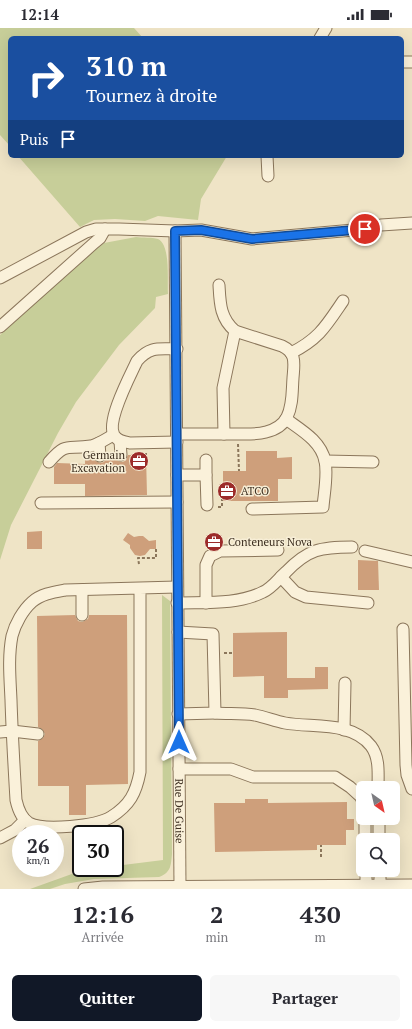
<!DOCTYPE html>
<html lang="fr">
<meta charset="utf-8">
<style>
body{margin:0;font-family:"PT Serif",serif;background:#f7f7f7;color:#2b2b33;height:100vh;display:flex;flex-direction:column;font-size:15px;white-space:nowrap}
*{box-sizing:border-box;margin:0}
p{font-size:13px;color:#7c7c81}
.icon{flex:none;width:22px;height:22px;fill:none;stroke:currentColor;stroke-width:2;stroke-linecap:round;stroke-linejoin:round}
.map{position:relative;height:861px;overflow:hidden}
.drawer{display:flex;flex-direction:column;background:#fff;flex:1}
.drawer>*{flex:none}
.guide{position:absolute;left:8px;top:8px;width:396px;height:122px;border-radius:6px;box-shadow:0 4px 16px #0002;background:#1a4fa0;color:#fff;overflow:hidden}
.needle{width:26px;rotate:146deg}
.tools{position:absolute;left:356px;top:753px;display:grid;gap:8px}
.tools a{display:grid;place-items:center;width:44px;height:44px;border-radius:6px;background:#fff;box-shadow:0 4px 16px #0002;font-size:20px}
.speed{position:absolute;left:12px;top:797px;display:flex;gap:8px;font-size:20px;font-weight:700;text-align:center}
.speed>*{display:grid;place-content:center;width:52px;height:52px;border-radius:50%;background:#fff;box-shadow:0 4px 16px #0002;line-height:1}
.speed small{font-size:10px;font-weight:400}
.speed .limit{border:2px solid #111;border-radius:6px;background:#fff;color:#111}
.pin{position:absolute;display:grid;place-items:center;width:34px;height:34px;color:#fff;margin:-17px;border:2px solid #fff;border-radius:50%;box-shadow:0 1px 4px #0007}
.me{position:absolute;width:44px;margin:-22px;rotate:0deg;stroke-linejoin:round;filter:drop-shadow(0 0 3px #0008)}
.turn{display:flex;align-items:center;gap:14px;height:84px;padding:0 12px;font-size:18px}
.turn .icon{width:52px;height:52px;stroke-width:2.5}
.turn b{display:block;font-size:28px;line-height:34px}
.then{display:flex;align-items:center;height:38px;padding:0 12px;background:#0003;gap:8px;font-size:15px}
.eta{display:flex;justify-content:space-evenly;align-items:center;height:68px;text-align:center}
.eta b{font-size:24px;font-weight:700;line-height:28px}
.primary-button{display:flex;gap:8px;margin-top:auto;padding:8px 12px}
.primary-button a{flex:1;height:46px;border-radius:6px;background:#111827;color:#fff;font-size:16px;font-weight:700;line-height:46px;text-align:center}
.primary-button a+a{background:#f7f7f7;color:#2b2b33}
.status{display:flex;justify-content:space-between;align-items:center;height:28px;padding:0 20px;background:#fff;direction:ltr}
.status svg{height:11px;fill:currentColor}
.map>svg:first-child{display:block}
.green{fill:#c7ce99}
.building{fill:#ce9f7b}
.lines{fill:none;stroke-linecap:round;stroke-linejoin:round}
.minor-casing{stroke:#8b765b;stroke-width:13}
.path{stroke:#8b765b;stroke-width:2;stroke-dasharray:3 2;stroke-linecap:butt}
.minor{stroke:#faf1da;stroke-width:11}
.route-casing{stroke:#114b97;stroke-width:10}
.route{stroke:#1a73e8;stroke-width:7}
.labels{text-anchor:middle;stroke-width:3;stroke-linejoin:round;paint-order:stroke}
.poi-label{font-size:11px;fill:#3b2d1f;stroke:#f7eed6;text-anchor:start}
.street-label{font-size:11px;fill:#3b2d1f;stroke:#f7eed6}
</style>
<div class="status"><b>12:14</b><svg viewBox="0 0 49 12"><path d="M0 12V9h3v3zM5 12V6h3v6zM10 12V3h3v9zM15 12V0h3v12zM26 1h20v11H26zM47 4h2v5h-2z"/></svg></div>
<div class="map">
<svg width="412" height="861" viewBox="0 0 412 861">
<rect width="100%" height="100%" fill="#efe4c6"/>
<g class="green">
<polygon points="0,0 134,0 143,10 10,10 10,118 0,107"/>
<polygon points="18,128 227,128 201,171 198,192 158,188 145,193 115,191 94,192 80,199"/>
<path d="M136,209C142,210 152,209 158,211C171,217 167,253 168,266L156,269L155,280L119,317L76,374L58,405L11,497L0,532V307L86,229L104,215Z"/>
<path d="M162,567L170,573L172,826C171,837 171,845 159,849L94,851L65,856L50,861H30L83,842L96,840H115V838L163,832Z"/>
</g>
<g class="building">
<polygon points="246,423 277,423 277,430 292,429 292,451 278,451 278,473 223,473 223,443 246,443"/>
<polygon points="128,427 146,427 147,467 85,468 85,456 54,456 54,439 57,435 85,436 85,428 93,428 94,432 100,435 104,434 107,428 114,428 118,433 122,434 125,433"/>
<polygon points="42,503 42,521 27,521 27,504"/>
<polygon points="128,505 134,509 139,508 143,508 149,513 156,512 156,521 150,521 145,527 140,528 135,527 130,520 130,517 123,512"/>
<polygon points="358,532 378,533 379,562 358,562"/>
<polygon points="75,587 78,593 82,594 88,591 89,587 127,587 128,756 86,757 86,787 69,787 69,758 38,758 38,713 43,710 45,706 42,701 38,699 37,588"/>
<polygon points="287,604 287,650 315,650 315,639 328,639 328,661 288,662 288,670 264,670 264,648 233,649 233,605"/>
<polygon points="245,771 268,771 268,775 347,774 347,791 354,791 354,802 346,802 346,817 317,817 317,822 215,824 214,775 245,775"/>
</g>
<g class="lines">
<defs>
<g id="minor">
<polyline points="320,10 326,0"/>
<polyline points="402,34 412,34"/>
<polyline points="267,128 268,148"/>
<path id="s1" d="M175,203L180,858"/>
<polyline points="0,250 86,204 96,201 119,201 175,203 201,202 252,211 365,201 381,197 412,195"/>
<polyline points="0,299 93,216 100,210 105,201"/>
<path d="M177,321C159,321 150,318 137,333C130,348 106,393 114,407C117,413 124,414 130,415L177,414"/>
<path d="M291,325C319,311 326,298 343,273"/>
<path d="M177,406C196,406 216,406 235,406C245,406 256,407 266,404C274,402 283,397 287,389C293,377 292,362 293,350C294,336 297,325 282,318L235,303C220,290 220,275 219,257"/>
<polyline points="224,406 223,360 235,303"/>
<polyline points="120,413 121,427"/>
<polyline points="99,415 100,428"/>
<polyline points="325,433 373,434"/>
<path d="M49,434C67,413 67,422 91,418C99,416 106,411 113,407"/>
<polyline points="177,447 206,447 207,477"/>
<polyline points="206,447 206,432"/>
<polyline points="41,475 177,474"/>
<path d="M252,481L323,479C324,466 328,446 325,433C321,413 301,402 286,391"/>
<polyline points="365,523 412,534"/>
<polyline points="281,549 295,564 306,569 368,575"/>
<path d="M140,560V744C136,765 130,777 111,789C97,798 44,803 29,795C21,790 18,781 16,772C14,738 12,705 11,672C10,650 8,629 12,608C15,596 23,582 32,574C41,566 54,564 65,562L177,559"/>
<polyline points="82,562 82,587"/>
<path d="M177,575C205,574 237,577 263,564C272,560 278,551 286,544C308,521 321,519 352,519"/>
<polyline points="206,575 206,537 210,528 220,523 278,522"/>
<polyline points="403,601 406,737 407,747 412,761"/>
<polyline points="178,604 213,606 215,685 178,686"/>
<path d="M215,685C228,686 242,685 255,687C265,689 275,693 285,695C313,700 352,693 371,718C380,730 378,746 378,760"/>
<polyline points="344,702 345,655"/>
<polyline points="0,704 12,703 38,706"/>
<polyline points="179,741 231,741 253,749 335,749 350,759 361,769 363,774"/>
<polyline points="365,790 365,812"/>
<polyline points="379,790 379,812"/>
<polyline points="0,810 15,802 25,792"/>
<polyline points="366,842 366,858"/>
<polyline points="380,842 380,857"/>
<polyline points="84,861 103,859 412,857"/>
</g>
</defs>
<use href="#minor" class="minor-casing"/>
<g class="path">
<polyline points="238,416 239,443"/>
<polyline points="146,425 146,433"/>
<polyline points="218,479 222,479 222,464"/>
<polyline points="139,536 138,530 156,530 156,519"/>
<polyline points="224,625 233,625"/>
<polyline points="321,829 321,817"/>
</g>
<use href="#minor" class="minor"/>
</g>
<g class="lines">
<defs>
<polyline id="route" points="179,714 175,203 201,202 252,211 365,201"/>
</defs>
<use href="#route" class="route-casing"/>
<use href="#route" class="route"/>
</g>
<defs>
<symbol id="office-disc" viewBox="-11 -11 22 22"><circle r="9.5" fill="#9c2b2a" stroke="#f7eed6"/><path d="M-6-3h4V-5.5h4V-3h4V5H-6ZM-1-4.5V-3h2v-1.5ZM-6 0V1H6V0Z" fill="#fff"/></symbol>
</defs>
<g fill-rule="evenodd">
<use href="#office-disc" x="128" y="422" width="22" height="22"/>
<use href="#office-disc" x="216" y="452" width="22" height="22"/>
<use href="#office-disc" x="203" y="503" width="22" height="22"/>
</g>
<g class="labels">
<g class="poi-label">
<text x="125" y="431" text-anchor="end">Germain<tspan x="125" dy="13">Excavation</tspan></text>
<text x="241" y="467">ATCO</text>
<text x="228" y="518">Conteneurs Nova</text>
</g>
<g class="street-label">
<text dy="4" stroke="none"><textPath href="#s1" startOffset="580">Rue De Guise</textPath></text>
</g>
</g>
</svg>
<div class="tools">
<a><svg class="needle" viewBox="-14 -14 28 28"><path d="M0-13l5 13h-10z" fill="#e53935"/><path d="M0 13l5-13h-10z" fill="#7c7c81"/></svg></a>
<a><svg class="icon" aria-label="search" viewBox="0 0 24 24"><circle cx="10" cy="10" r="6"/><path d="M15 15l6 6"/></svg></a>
</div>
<div class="speed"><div>26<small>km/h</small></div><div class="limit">30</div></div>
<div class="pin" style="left:365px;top:201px;background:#d93025"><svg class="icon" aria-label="arrive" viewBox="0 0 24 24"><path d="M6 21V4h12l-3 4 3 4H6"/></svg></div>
<svg class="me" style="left:179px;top:714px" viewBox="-20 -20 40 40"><path d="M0-17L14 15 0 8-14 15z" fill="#1a73e8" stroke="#fff" stroke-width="4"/></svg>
<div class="guide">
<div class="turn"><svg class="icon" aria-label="right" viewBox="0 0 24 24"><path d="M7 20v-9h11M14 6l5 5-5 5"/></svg><div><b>310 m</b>Tournez à droite</div></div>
<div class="then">Puis<svg class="icon" aria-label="arrive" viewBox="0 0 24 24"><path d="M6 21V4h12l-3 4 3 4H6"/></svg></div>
</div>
</div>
<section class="drawer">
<div class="eta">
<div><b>12:16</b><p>Arrivée</p></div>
<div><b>2</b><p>min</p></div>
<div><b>430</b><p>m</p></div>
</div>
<div class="primary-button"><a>Quitter</a><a>Partager</a></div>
</section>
